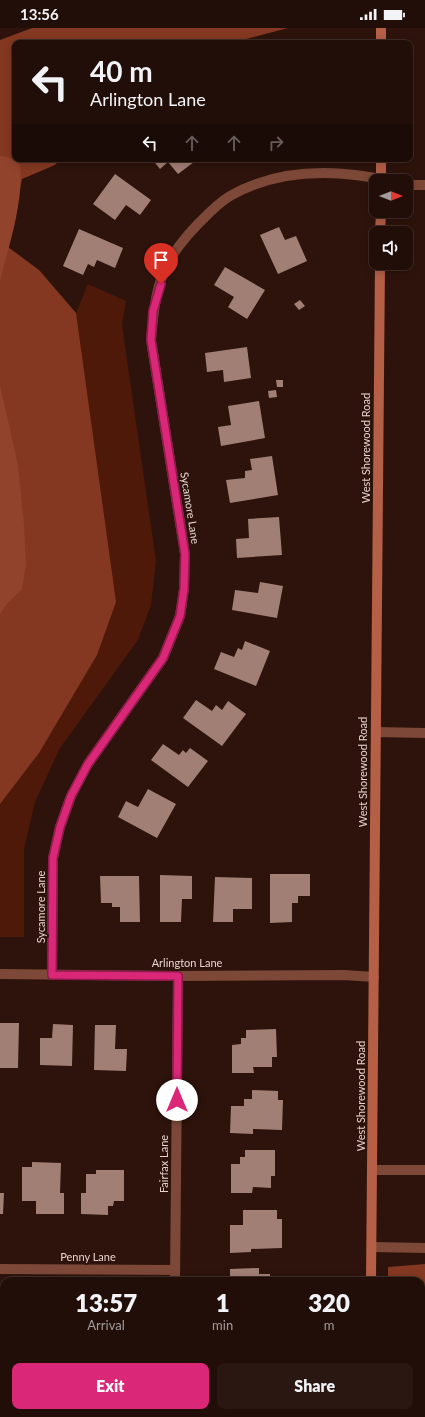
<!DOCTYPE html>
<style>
body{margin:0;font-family:Lato,sans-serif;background:#2a1712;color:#f1f3f6;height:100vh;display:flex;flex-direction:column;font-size:15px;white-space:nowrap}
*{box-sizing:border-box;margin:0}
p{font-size:13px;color:#a29c9c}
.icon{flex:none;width:22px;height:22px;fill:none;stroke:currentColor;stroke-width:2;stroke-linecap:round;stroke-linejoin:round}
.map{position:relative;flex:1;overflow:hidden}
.panel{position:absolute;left:0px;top:1249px;width:425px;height:140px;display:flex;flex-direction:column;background:#220e08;border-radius:12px 12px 0 0;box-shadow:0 2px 10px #0003,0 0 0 1px #3f2e29}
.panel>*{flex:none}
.guide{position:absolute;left:12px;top:12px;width:401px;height:122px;border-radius:8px;box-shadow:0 2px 10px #0003,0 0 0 1px #3f2e29;background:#220e08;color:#f1f3f6;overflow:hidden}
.needle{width:26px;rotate:90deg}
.fabs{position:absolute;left:369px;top:146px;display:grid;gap:8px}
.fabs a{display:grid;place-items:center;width:44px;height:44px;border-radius:8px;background:#220e08;box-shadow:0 2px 10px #0003,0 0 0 1px #3f2e29;font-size:20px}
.pin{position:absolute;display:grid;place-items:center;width:34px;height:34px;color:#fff;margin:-41px -17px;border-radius:50% 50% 50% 0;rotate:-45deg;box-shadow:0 0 4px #0007}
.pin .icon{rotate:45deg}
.me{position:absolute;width:44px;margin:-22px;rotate:0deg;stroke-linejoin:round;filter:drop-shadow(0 0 3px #0008)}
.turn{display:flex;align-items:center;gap:14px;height:84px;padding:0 12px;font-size:18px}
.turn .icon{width:52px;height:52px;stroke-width:2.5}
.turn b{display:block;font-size:28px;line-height:34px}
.lanes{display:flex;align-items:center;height:38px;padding:0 12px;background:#0003;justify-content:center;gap:20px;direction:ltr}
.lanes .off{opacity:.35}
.eta{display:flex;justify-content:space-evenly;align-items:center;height:68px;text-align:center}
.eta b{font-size:24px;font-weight:800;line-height:28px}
.cta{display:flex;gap:8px;margin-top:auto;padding:8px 12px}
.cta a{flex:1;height:46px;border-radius:8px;background:#db2777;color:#fff;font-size:16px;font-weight:800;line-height:46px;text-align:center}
.cta a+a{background:#2a1712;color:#f1f3f6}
.status{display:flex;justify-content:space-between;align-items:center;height:28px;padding:0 20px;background:#220e08;direction:ltr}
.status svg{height:11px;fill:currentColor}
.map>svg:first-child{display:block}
.green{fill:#4e1908}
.forest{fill:#843821}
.water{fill:#91432c}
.building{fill:#a17f74}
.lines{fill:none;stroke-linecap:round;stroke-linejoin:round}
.service{stroke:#7d4838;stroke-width:10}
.minor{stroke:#7d4838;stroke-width:10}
.secondary{stroke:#b45f46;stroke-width:10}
.route-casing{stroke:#8e194d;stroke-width:10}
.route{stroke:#db2777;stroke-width:7}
.labels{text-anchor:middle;stroke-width:4;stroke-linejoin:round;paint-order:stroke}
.street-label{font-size:11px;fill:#e7d4ce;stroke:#2d130b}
</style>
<div class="status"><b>13:56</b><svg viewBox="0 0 49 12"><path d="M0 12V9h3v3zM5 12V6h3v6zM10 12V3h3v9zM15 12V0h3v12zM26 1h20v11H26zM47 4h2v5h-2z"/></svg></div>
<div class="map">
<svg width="425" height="1389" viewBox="0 0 425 1389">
<rect width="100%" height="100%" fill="#2d130b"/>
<polygon class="green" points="39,242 76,285 88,256 126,273 122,297 156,533 151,577 138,612 60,720 35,774 24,821 24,909 0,909 0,587"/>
<g class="forest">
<polygon points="32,0 288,0 231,15 15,15 15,131 60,131 55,137 22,151 8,219 39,242 76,285 116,574 97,627 39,725 0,776 0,12"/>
<polygon points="425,1236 425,1389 387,1389 387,1385 421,1385 421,1253 388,1253 388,1239"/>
</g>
<g class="water">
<path d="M0,128L8,129L20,137C24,173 9,217 0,253Z"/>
<polygon points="0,357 18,437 24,496 26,537 22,561 6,577 0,586"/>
</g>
<g class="building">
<polygon points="152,131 192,131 194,134 178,146 168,134 160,141"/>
<polygon points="115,146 151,172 140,187 126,177 115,192 93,176"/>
<polygon points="279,199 285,212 296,208 307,233 278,246 260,207"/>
<polygon points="79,201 123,220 115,240 97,232 94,239 88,236 83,247 63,238"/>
<polygon points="225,239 265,262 247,291 228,279 234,269 214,257"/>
<polygon points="300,272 305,278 299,282 294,276"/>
<polygon points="247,319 251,350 224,354 223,342 207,344 205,325"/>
<polygon points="276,352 283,352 283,359 277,359"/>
<polygon points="276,362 277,369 269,370 268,363"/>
<polygon points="259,373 265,410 221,418 218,399 231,397 228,378"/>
<polygon points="272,428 278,467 230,475 226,452 245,450 245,443 252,442 250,431"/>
<polygon points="279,489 282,527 237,530 236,511 249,510 248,491"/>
<polygon points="260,554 283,558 277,590 232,582 235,562 258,565"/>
<polygon points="245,613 270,623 256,658 214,641 221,624 234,629 238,620 242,622"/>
<polygon points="196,672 212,683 216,677 222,682 228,673 246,686 222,718 183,690"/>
<polygon points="163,716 179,727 183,722 186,725 190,720 208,733 188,759 151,732"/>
<polygon points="148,761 176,776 157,810 118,789 126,773 138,779"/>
<polygon points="270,846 310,846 310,868 298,868 298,875 292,875 292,894 270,895"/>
<polygon points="160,847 192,848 192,871 182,871 181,894 160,894"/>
<polygon points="100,848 139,848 140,894 120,894 120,879 112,879 112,875 101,875"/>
<polygon points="215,849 252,850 252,881 233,881 233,894 213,894"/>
<polygon points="0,995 19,995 18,1040 0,1040"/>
<polygon points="53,996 73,997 72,1038 40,1037 40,1010 52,1010"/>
<polygon points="95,997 116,997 115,1021 127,1021 126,1043 94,1042"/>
<polygon points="276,1001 277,1029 272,1029 272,1039 253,1039 254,1045 232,1045 232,1017 241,1016 241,1010 246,1010 246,1002"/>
<polygon points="252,1062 278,1063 278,1072 283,1072 282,1102 253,1101 253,1106 230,1105 231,1078 244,1078 244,1071 252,1071"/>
<polygon points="245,1122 275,1122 275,1148 271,1148 271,1160 253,1159 252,1165 231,1165 231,1136 240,1136 240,1129 245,1129"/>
<polygon points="32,1134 61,1135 60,1165 64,1165 64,1186 36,1186 36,1173 22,1173 22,1139 32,1139"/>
<polygon points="96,1142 124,1142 124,1173 114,1173 113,1178 108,1178 108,1187 81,1186 81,1165 86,1165 86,1146 96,1146"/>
<polygon points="0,1165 4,1165 3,1186 0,1186"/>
<polygon points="243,1182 277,1182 277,1191 282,1191 282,1220 251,1221 251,1224 230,1225 230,1197 243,1197"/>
<polygon points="259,1240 259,1246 270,1246 270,1253 230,1253 230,1241"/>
<rect x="228" y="1385" width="52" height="4"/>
</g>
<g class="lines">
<g class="service">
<polyline points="376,704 425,705"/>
<polyline points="372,1142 425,1142"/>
<polyline points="372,1219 425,1220"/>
</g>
<g class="minor">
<polyline points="406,157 425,157"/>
<polyline points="0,946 178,948 344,947 374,949"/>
<path d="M52,947L53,830L60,799L71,768L88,736L163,630L180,588L184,561L185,526L151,312C153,289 155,265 164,243C170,228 186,208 198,196C208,186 218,175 230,168C279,140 336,141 390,153"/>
<polyline points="0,1241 175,1242"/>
<polyline points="175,1253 178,948"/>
<polyline points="174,1389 174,1385"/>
</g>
<g class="secondary">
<polyline points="381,0 381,15"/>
<polyline points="381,153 381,131"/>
<polyline points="380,205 381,183"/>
<polyline points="371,1253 380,235"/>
<polyline points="370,1389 370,1385"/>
</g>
</g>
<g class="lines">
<defs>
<polyline id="route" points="161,256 153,283 151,312 185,526 184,561 180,588 163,630 88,736 71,768 60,799 53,830 52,947 178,948 177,1072"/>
</defs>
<use href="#route" class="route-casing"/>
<use href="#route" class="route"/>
</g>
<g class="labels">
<g class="street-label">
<text transform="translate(366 420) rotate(-90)" y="4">West Shorewood Road</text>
<text transform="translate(190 480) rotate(81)" y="4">Sycamore Lane</text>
<text transform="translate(363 744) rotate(-90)" y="4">West Shorewood Road</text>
<text transform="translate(41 879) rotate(-90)" y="4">Sycamore Lane</text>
<text x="187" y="939">Arlington Lane</text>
<text transform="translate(361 1068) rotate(-90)" y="4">West Shorewood Road</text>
<text transform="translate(164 1136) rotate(-90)" y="4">Fairfax Lane</text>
<text x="88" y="1233">Penny Lane</text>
</g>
</g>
</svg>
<div class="fabs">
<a><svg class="needle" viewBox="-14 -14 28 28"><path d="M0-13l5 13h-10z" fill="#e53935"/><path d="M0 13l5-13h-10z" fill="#a29c9c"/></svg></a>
<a><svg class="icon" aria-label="sound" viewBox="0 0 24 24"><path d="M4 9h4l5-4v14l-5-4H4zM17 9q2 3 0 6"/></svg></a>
</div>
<div class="pin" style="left:161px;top:256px;background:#d93025"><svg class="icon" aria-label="arrive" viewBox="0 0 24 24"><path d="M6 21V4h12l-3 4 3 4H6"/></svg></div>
<svg class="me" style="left:177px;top:1072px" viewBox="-20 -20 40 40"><circle r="19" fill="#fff"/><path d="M0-13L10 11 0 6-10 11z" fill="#db2777"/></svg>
<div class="guide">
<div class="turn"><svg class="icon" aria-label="left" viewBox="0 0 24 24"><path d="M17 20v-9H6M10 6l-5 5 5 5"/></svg><div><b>40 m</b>Arlington Lane</div></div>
<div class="lanes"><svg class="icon" aria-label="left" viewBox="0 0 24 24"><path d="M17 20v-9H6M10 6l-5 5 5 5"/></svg><svg class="icon off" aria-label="ahead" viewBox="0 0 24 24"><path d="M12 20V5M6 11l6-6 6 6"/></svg><svg class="icon off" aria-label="ahead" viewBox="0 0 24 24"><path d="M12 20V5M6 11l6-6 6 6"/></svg><svg class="icon off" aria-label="right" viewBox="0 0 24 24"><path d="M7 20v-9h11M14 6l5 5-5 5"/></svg></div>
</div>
<section class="panel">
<div class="eta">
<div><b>13:57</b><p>Arrival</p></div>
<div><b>1</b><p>min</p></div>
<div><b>320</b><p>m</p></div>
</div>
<div class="cta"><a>Exit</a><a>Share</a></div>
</section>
</div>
